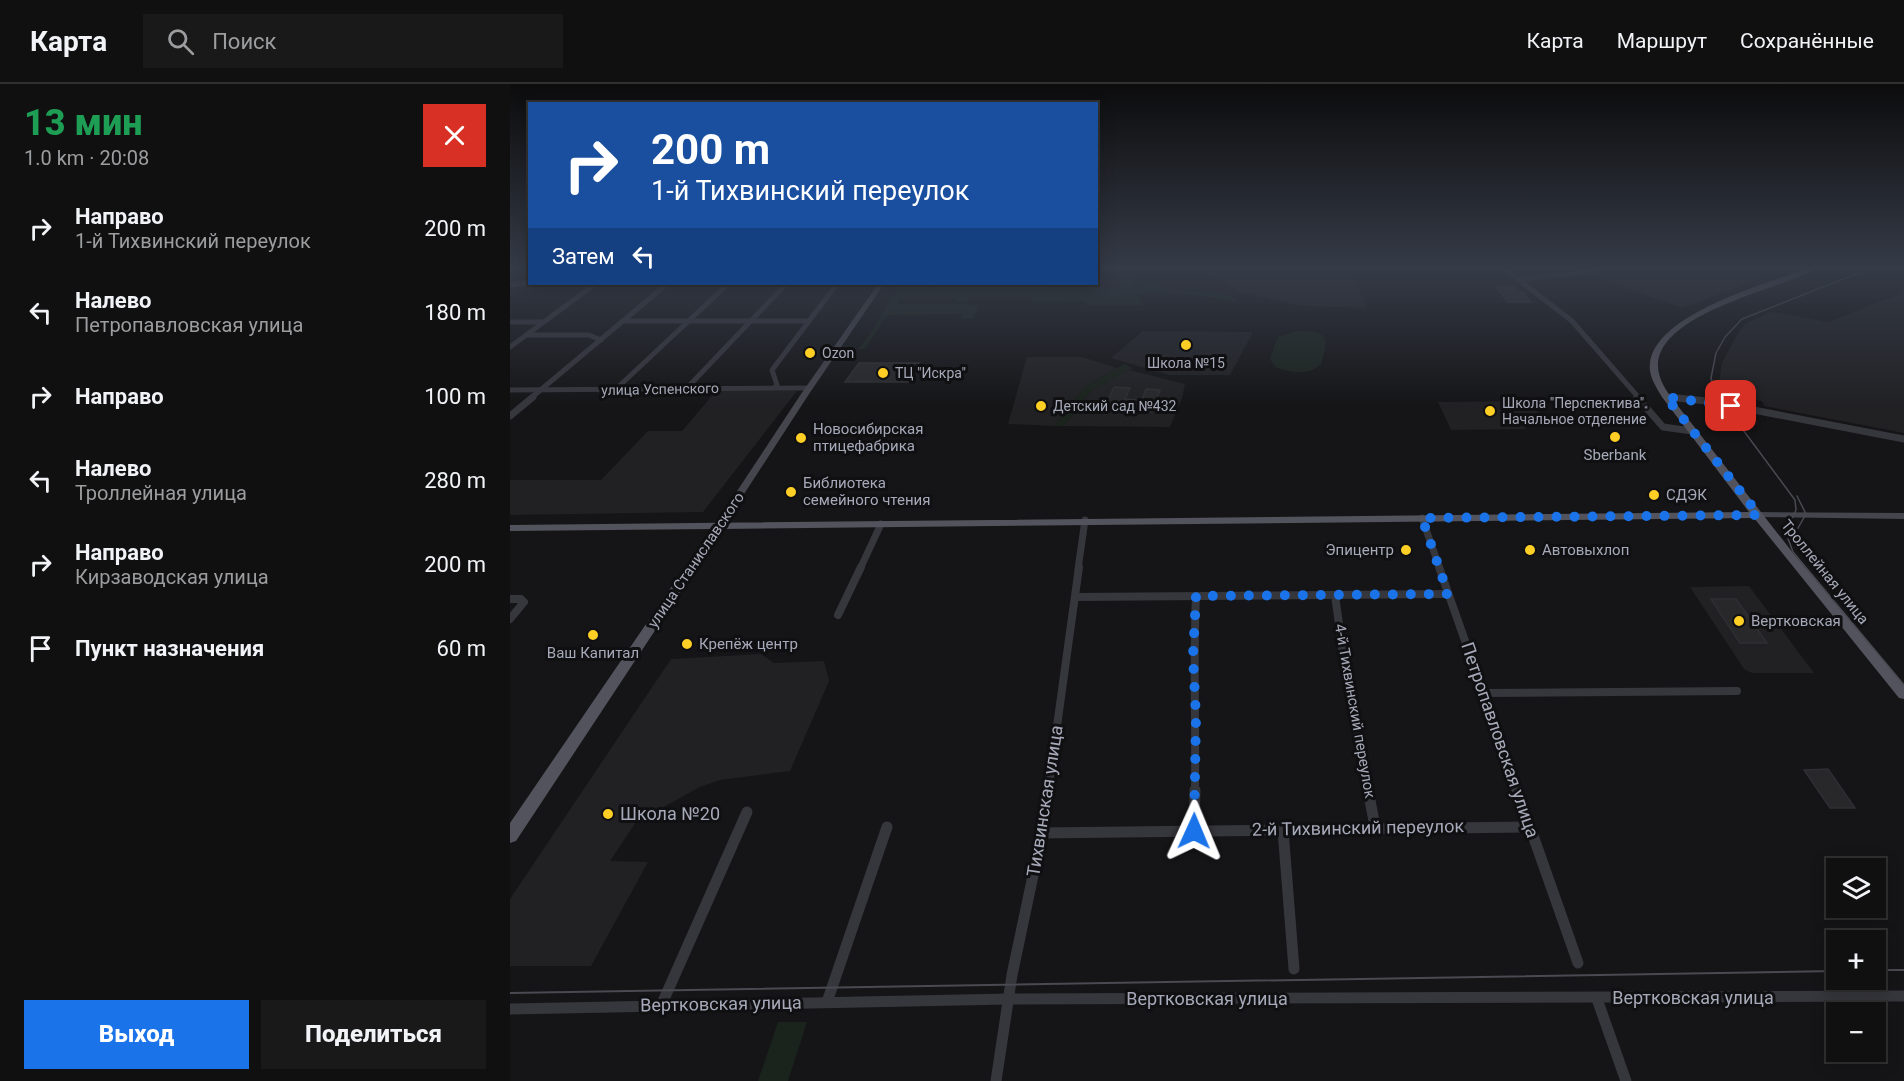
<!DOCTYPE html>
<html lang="ru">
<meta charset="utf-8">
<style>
body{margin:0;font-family:Roboto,sans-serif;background:#19191a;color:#f1f3f6;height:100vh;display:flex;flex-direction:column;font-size:22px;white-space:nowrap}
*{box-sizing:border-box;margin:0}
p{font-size:20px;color:#9c9d9f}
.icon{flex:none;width:33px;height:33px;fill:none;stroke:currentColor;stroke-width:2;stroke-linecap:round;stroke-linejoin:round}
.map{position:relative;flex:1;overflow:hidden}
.side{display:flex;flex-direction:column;background:#101011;width:510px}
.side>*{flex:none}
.guide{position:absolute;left:18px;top:18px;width:570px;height:183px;border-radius:0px;box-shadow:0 3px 15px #0003,0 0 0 2px #303031;background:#1a4fa0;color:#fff;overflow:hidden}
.fabs{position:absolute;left:1316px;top:774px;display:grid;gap:12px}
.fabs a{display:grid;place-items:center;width:60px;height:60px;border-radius:0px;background:#101011;box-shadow:0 3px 15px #0003,0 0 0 2px #303031;font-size:30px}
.pin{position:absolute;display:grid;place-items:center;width:51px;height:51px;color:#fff;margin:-26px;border-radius:12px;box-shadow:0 3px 9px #0006}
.me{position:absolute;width:66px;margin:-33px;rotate:1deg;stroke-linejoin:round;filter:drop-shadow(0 0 4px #0008)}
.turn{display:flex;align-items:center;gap:21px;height:126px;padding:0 24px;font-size:27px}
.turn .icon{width:78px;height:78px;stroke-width:2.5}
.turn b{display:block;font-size:42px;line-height:51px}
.then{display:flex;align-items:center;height:57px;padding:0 24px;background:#0003;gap:12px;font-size:22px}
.round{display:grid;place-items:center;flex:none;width:63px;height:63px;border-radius:0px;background:#19191a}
.summary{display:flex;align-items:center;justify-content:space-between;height:102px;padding:0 24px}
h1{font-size:36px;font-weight:800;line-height:45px;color:#1e9e55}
.cta{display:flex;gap:12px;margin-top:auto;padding:12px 24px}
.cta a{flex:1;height:69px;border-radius:0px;background:#1a73e8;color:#fff;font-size:24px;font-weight:800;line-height:69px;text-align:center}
.cta a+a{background:#19191a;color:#f1f3f6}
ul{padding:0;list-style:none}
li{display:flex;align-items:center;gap:18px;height:84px;padding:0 24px}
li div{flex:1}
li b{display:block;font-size:22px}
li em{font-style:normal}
header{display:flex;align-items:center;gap:36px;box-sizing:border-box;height:84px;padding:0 30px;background:#101011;border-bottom:2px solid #303031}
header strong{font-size:28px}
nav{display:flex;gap:33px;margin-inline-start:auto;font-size:21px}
.search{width:420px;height:54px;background:#19191a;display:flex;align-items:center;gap:15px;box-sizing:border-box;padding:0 21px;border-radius:0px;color:#9c9d9f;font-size:22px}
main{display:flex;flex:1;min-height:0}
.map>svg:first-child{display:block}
.built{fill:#212124}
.green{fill:#1b231d}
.building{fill:#28282b;stroke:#2f2f33;stroke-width:1.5}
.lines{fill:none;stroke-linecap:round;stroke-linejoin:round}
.street-far3{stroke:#36363d;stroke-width:5}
.street-far2{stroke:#36363d;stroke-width:7}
.street-far1{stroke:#36363d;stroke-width:8}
.street{stroke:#36363d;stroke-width:11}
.secondary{fill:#44454d;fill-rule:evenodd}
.primary{fill:#52535c;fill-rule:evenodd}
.tram-far1{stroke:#494a52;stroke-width:1.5}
.tram{stroke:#494a52;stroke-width:2}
.route{stroke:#1a73e8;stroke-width:10;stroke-dasharray:0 18}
.poi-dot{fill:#ffcf25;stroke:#101012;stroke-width:2}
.labels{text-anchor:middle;stroke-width:6;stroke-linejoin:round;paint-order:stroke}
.far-poi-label{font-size:14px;fill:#a6a9b8;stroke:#101012;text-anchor:start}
.far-street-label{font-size:14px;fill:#a6a9b8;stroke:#101012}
.poi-label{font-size:15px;fill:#a6a9b8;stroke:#101012;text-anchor:start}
.street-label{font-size:15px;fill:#a6a9b8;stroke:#101012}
.near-street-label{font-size:18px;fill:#a6a9b8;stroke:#101012}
.near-poi-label{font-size:18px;fill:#a6a9b8;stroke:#101012;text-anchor:start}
</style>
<header>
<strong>Карта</strong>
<div class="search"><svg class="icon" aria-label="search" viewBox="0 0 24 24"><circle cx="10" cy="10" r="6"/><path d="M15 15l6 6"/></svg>Поиск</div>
<nav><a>Карта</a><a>Маршрут</a><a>Сохранённые</a></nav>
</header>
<main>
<section class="side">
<div class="summary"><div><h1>13 мин</h1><p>1.0 km · 20:08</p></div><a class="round" style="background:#d93025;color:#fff"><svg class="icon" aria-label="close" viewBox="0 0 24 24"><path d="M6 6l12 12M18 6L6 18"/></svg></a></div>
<ul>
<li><svg class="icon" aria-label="right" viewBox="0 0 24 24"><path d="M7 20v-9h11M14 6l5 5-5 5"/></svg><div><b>Направо</b><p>1-й Тихвинский переулок</p></div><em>200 m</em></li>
<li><svg class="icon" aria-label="left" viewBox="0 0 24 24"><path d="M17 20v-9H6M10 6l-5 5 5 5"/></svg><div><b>Налево</b><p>Петропавловская улица</p></div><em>180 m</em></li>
<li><svg class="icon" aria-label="right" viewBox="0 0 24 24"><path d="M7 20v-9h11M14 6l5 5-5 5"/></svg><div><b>Направо</b></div><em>100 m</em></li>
<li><svg class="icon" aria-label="left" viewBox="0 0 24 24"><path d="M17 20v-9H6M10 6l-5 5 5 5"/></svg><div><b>Налево</b><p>Троллейная улица</p></div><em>280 m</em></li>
<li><svg class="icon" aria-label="right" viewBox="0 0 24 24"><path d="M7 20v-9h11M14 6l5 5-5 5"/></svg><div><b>Направо</b><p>Кирзаводская улица</p></div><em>200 m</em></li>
<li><svg class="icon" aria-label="arrive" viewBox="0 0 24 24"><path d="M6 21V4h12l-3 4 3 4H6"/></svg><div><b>Пункт назначения</b></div><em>60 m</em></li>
</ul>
<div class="cta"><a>Выход</a><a>Поделиться</a></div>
</section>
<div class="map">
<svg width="1394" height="997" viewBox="0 0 1394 997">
<rect width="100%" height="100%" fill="#151517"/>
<g class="built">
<polygon points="698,183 839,183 857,224 792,222 729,208 699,189"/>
<polygon points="1097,183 1218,183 1252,194 1172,224 1082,192"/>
<polygon points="1393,205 1394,205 1394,349 1254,322 1253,318 1220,305 1220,300 1209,298 1212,279 1227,251 1235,240 1247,234 1262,228 1318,238 1393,209"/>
<polygon points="633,247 743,248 720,291 659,291 601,274"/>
<polygon points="517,273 572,273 607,284 574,304 544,342 498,340"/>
<polygon points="619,286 675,300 672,314 660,343 553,342 583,305"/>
<polygon points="206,307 287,307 193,428 0,431 0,396 91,396 138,347 172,347"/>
<polygon points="1021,317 1033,335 1011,335 1016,345 941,346 928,318"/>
<polygon points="1239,502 1304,589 1242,589 1234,585 1180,503"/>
<polygon points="251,570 264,579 314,577 319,597 280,687 210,696 190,703 126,738 100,777 138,778 81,882 0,882 0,815 161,575"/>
</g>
<g class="green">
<path d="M614,184L631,185L622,203L625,206H631L632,200L652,201V205L718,210L729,218C701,215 648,201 621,211L629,213L632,221H576V217L521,218L522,214H460L458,218L446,219L447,215H390L388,220H454L468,223L463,235H450L452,230L377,231L355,265H348L358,253L382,213L388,210L385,209L391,200H404L402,203L423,204L425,200C436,199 448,201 459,201C484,201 515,194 539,205H610Z"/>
<path d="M787,247C819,247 819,253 811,280C799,292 780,289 765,283L760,275L768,253Z"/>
<polygon points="614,280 623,284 583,305 553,342 544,342 574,304"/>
<polygon points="268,938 297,938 278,997 248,997"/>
</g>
<g class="building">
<polygon points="986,203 1005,203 1008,208 1013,208 1021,218 998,218"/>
<polygon points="349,279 409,279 398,298 335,298"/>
<polygon points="604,303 620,304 615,315 632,316 636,305 650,306 642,328 594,325"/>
<polygon points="1201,515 1226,515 1257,559 1230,559"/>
<polygon points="1318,685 1345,724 1320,724 1294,686"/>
</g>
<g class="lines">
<g class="street-far3">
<polyline points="992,183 1062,237 1129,314"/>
<polyline points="1010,195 1071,189 1090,183"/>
<polyline points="0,201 20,199"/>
<polyline points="113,237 297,237"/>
<polyline points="0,238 33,238"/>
<polyline points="17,251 79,251 91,256"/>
<polyline points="0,263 85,200"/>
<polyline points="265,303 267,301 262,286 327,200"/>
<polyline points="106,305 218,200"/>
<polyline points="176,305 276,200"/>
<polyline points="0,306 300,304"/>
<polyline points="1157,313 1172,314"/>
<polyline points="21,314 157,200"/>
</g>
<g class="street-far2">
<polyline points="1127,313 1153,343 1182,347"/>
<polyline points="1157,313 1197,317 1394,355"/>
<polyline points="0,332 23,313"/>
<polyline points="912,434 930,485"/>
<polyline points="350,485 371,440"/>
<polyline points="568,485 575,436"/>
</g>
<g class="street-far1">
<polyline points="929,483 1008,707"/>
<polyline points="825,511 836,592 858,707"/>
<polyline points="565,513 937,510"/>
<polyline points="0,515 11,515 14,518 0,535"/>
<polyline points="328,531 351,483"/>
<polyline points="974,609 1227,607"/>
<polyline points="538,707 569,483"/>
<path d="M685,707C686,642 683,577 686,512"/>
</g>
<g class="street">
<polyline points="858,706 865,742"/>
<polyline points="1007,706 1068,879"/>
<polyline points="773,746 784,885"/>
<polyline points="684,747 685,706"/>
<polyline points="532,749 1020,743"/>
<polyline points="1087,915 1116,997"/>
<polyline points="317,918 377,743"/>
<polyline points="151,922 237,728"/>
<polyline points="0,925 499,915 1394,912"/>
<polyline points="486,997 502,891 532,749 538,706"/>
</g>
<g class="secondary">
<polygon points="368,200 374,200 299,310 212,444 206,444 204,442 291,310"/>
<polygon points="1249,428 1394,429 1394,435 1246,433 1244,431"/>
</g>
<path class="primary" d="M1300,183H1310C1272,205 1153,227 1148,279C1147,293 1156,307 1164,317L1283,469L1394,601V615L1389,614L1244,434L212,445L6,757L0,759V739L201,445L0,447V441L1239,428L1152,313C1146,303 1138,291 1140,279C1146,229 1259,199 1300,183Z"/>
<g class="tram-far1">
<polyline points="1364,183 1232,235 1215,253 1206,269 1201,294 1205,308 1285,416 1286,426 1276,449 1283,468 1394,601"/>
<polyline points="1285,463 1284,451 1296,430 1287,412"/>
</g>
<g class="tram">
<polyline points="1365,886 1394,886"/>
<polyline points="0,909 1326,887"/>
</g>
</g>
<linearGradient id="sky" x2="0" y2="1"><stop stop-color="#0c0c0d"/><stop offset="0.57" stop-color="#353b47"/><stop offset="1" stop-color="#353b47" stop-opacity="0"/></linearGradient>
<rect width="1394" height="323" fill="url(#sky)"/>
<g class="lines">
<polyline class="route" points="684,747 686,633 683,572 686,512 938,510 912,434 1249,431 1156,313 1221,322"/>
</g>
<g class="poi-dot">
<circle cx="676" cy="261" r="6"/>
<circle cx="300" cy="269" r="6"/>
<circle cx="373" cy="289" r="6"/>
<circle cx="531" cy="322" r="6"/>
<circle cx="980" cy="327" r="6"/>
<circle cx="1105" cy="353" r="6"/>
<circle cx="291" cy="354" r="6"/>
<circle cx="281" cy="408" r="6"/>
<circle cx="1144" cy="411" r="6"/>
<circle cx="896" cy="466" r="6"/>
<circle cx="1020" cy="466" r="6"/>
<circle cx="1229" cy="537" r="6"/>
<circle cx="83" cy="551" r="6"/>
<circle cx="177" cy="560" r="6"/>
<circle cx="98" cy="730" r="6"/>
</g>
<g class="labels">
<g class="far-poi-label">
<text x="312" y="274">Ozon</text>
<text x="676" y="284" text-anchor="middle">Школа №15</text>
<text x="385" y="294">ТЦ "Искра"</text>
<text x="992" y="324">Школа "Перспектива".<tspan x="992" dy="16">Начальное отделение</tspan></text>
<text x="543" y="327">Детский сад №432</text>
</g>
<g class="far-street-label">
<text transform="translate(150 305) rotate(-1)" y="5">улица Успенского</text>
</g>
<g class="poi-label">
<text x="303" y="350">Новосибирская<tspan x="303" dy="17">птицефабрика</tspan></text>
<text x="1105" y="376" text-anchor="middle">Sberbank</text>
<text x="293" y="404">Библиотека<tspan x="293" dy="17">семейного чтения</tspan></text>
<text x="1156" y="416">СДЭК</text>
<text x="884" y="471" text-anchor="end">Эпицентр</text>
<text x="1032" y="471">Автовыхлоп</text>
<text x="1241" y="542">Вертковская</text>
<text x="189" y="565">Крепёж центр</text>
<text x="83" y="574" text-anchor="middle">Ваш Капитал</text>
</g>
<g class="street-label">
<text transform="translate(186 476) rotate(-56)" y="5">улица Станиславского</text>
<text transform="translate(1315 488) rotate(51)" y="5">Троллейная улица</text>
<text transform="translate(845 627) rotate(80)" y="5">4-й Тихвинский переулок</text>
</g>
<g class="near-street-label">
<text transform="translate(990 656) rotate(71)" y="6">Петропавловская улица</text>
<text transform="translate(535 717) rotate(-81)" y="6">Тихвинская улица</text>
<text transform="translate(848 744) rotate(-1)" y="6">2-й Тихвинский переулок</text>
<text x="1183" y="920">Вертковская улица</text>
<text x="697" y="921">Вертковская улица</text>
<text transform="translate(211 920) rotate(-1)" y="6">Вертковская улица</text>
</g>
<g class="near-poi-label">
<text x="110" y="736">Школа №20</text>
</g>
</g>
</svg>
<div class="fabs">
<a><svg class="icon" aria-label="layers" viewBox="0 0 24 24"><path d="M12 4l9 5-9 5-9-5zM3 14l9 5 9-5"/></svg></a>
<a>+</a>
<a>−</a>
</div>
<div class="pin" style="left:1221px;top:322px;background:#d93025"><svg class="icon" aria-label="arrive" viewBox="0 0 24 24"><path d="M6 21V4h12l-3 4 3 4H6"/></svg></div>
<svg class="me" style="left:684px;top:747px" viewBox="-20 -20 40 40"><path d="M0-17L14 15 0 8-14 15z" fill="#1a73e8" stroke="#fff" stroke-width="4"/></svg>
<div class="guide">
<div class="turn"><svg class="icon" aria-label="right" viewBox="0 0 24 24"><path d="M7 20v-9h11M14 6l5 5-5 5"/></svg><div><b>200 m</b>1-й Тихвинский переулок</div></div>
<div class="then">Затем<svg class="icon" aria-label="left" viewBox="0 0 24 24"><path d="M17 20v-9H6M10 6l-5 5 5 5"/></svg></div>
</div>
</div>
</main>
